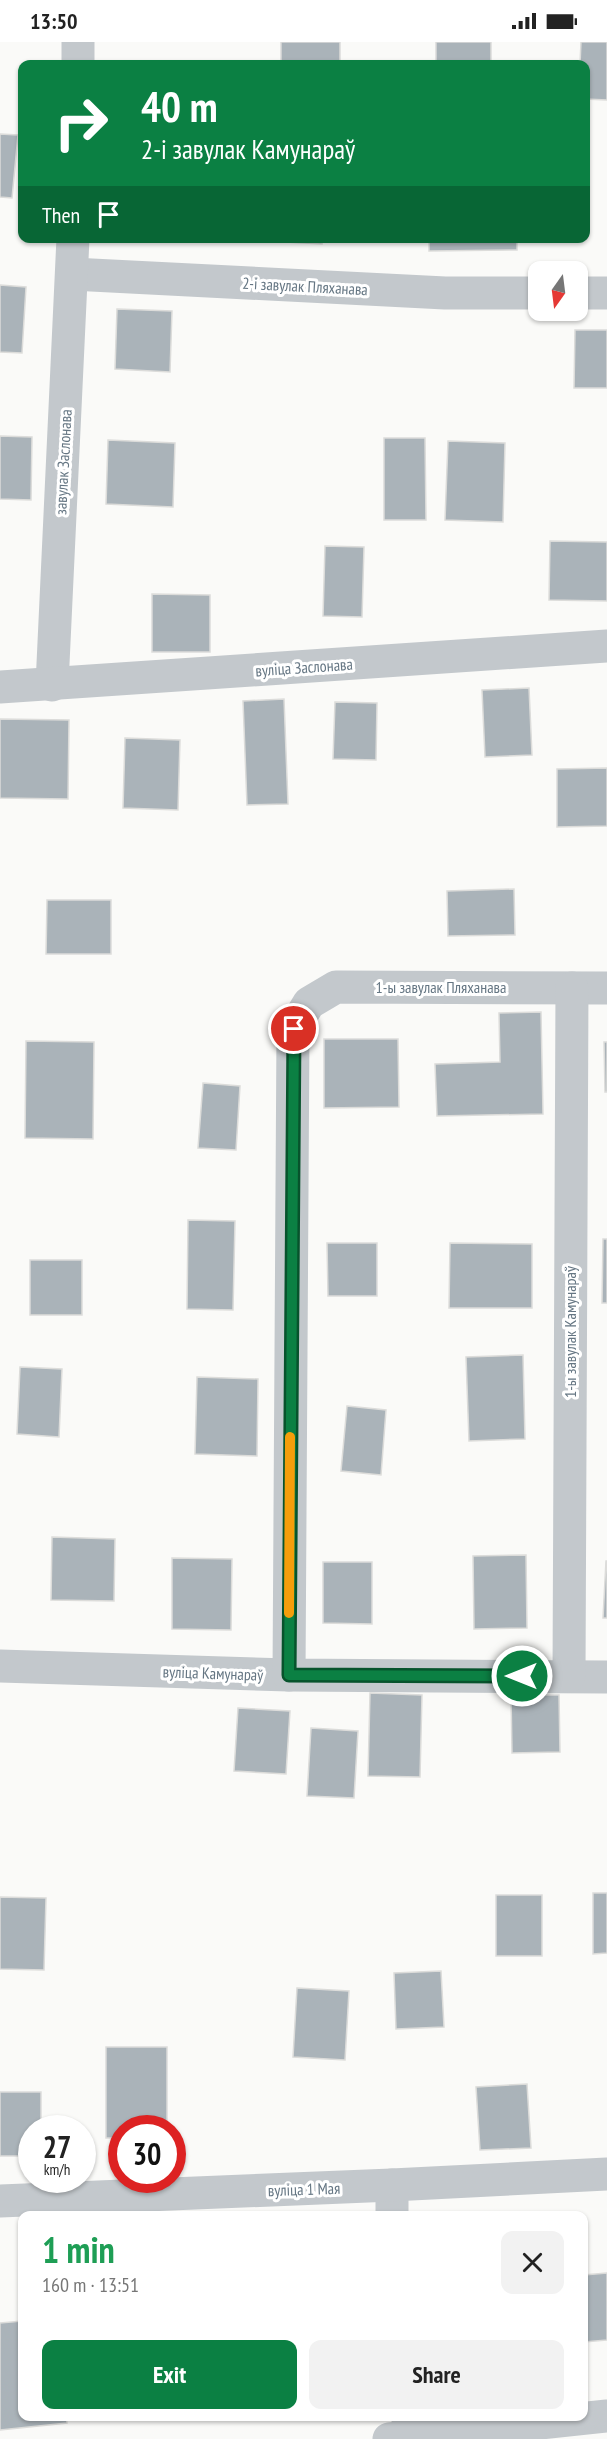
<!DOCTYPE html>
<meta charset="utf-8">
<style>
body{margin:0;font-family:"PT Sans Narrow",sans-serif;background:#f2f2f2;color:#222;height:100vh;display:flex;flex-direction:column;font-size:22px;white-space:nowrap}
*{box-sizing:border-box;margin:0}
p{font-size:20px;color:#767676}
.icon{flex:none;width:33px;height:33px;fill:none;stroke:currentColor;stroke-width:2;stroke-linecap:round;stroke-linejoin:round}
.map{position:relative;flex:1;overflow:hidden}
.sheet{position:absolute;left:18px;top:2169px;width:570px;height:210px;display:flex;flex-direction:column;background:#fff;border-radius:12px;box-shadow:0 2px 4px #0004}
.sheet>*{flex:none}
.guide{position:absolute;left:18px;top:18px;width:572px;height:183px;border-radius:12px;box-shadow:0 2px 4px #0004;background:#0b8043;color:#fff;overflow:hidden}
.needle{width:39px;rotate:194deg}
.buttons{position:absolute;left:528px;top:219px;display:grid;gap:12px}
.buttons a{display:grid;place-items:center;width:60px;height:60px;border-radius:12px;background:#fff;box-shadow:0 2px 4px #0004;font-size:30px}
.speed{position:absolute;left:18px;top:2073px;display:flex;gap:12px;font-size:30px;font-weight:700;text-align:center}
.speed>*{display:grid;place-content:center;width:78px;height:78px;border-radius:50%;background:#fff;box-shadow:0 2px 4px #0004;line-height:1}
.speed small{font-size:15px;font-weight:400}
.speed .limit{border:9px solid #d22;background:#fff;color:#111}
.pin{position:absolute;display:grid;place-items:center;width:51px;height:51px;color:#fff;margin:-26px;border:3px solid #fff;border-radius:50%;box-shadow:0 2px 6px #0007}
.me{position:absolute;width:66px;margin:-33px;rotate:270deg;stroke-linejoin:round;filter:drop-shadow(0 0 4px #0008)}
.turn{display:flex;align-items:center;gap:21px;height:126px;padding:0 24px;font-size:27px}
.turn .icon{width:78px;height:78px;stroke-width:2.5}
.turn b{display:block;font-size:42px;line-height:51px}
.then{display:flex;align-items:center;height:57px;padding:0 24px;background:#0003;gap:12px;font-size:22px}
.round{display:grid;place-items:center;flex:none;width:63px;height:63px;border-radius:12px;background:#f2f2f2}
.overview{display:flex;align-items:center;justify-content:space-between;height:102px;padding:0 24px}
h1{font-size:36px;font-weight:700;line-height:45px;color:#1e9e55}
.primary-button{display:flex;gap:12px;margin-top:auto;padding:12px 24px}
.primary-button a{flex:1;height:69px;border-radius:12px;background:#0b8043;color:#fff;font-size:24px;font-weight:700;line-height:69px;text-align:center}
.primary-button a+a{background:#f2f2f2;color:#222}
.status{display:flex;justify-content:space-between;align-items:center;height:42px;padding:0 30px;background:#fff;direction:ltr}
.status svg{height:16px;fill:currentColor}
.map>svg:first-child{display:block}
.building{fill:#aab3b9;stroke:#dcdcda;stroke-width:1.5}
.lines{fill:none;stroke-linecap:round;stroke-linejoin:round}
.minor{stroke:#c3c8cc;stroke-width:33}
.tertiary{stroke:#c3c8cc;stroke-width:33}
.route-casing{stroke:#07532c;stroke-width:15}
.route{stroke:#0b8043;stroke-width:10}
.slow{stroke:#f59e0b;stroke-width:10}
.labels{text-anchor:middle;stroke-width:6;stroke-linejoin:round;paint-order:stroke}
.street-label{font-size:16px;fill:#657683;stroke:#fff}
</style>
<div class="status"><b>13:50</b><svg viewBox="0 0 49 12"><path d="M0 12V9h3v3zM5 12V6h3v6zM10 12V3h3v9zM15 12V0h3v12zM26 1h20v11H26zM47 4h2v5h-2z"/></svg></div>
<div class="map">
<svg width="607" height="2397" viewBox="0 0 607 2397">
<rect width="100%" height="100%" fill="#fafaf8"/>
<g class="building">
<rect x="281" y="0" width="59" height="22"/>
<rect x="436" y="0" width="55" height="22"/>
<polygon points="581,0 607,0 607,58 585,57 585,22 580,22"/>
<polygon points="0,92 18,93 12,156 0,155"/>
<polygon points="269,196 322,196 322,202 268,199"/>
<polygon points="429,196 517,196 517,208 429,209"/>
<polygon points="0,243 26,245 22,311 0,310"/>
<polygon points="117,267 172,269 170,330 115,327"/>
<polygon points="575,288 607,288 607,346 574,346"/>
<polygon points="0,394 32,395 31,458 0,457"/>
<polygon points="384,396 425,396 426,478 384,478"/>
<polygon points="108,398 175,401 173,465 106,462"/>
<polygon points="448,399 505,401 503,480 445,478"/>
<polygon points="550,499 607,500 607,559 549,558"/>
<polygon points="325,504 364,505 362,575 323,574"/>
<polygon points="152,552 210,553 210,610 152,610"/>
<polygon points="529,646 532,713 485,715 482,648"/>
<polygon points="284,657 288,762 247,763 243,659"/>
<polygon points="335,660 377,661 376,718 333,717"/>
<polygon points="0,677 69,678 68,757 0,756"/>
<polygon points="125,696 180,698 178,768 123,766"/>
<polygon points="607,726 607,784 557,785 557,727"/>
<polygon points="514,847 515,893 448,894 447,849"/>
<polygon points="47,858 111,858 111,912 46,912"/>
<polygon points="541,970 543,1072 437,1074 435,1022 500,1020 499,971"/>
<polygon points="324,997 398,997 399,1065 324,1066"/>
<polygon points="26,999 94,1000 93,1097 25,1096"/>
<polygon points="604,1000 607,1000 607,1050 605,1050"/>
<polygon points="203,1041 240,1044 236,1108 198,1106"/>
<polygon points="188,1178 235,1179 233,1268 187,1267"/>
<polygon points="603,1197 607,1197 607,1261 602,1261"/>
<polygon points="327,1201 377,1201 377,1254 328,1254"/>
<polygon points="450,1201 532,1202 532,1266 449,1266"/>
<rect x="30" y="1218" width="52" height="55"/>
<polygon points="523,1313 525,1397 469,1399 466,1315"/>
<polygon points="20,1325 62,1327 59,1395 17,1392"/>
<polygon points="197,1335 258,1337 257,1414 195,1412"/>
<polygon points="347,1364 386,1368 381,1433 341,1429"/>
<polygon points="52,1495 115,1497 114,1559 51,1558"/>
<polygon points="526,1513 527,1586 474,1587 473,1514"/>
<polygon points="172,1516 232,1517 231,1588 172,1587"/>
<polygon points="606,1519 607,1519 607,1576 603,1576"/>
<polygon points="323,1520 372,1520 372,1582 323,1581"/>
<polygon points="370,1651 422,1653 420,1735 368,1734"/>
<polygon points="511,1653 559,1653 560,1710 512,1711"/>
<polygon points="238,1666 290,1669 286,1732 234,1729"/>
<polygon points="311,1686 358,1689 354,1756 307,1754"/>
<polygon points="593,1851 607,1851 607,1911 593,1912"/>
<rect x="496" y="1853" width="46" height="61"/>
<polygon points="0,1855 46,1856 44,1928 0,1927"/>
<polygon points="441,1929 444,1985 396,1987 394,1931"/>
<polygon points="297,1946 349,1949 345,2018 293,2015"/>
<polygon points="106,2005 167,2005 167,2086 122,2086 122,2096 106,2096"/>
<polygon points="527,2042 531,2106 480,2108 476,2045"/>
<polygon points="0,2050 41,2050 41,2086 32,2086 32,2114 0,2114"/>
<polygon points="607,2231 607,2298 584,2300 584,2233"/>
<polygon points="22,2279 22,2374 66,2374 67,2381 0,2388 0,2281"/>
</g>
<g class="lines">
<g class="minor">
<polyline points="78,22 78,0"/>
<polyline points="72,232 445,251 538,251"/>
<polyline points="578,251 607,251"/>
<polyline points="52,643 73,196"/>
<polyline points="0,645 607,604"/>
<polyline points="0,1624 289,1633 607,1635"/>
<polyline points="289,1633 293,987 309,961 336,945 607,946"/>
<polyline points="569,1634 572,946"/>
<polyline points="392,2143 392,2174"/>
<polyline points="0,2159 392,2143 607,2132"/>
<polyline points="407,2374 417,2397"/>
</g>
<polyline class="tertiary" points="389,2397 607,2374"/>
</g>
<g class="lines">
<defs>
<polyline id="route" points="294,987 289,1633 522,1634"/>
</defs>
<use href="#route" class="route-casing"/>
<use href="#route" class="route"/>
<polyline class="slow" points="289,1571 290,1395"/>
</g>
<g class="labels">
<g class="street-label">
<text transform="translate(305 244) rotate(3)" y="6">2-і завулак Пляханава</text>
<text transform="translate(63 420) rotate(-87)" y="6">завулак Заслонава</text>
<text transform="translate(304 625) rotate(-4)" y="6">вуліца Заслонава</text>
<text x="441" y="951">1-ы завулак Пляханава</text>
<text transform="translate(570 1290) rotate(-90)" y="6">1-ы завулак Камунараў</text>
<text transform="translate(213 1631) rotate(2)" y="6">вуліца Камунараў</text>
<text transform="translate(304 2147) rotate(-2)" y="6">вуліца 1 Мая</text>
</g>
</g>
</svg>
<div class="buttons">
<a><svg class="needle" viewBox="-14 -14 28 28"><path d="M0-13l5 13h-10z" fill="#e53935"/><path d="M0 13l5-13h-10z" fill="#767676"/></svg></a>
</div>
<div class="speed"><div>27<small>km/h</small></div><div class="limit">30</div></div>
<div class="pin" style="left:294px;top:987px;background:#d93025"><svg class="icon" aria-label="arrive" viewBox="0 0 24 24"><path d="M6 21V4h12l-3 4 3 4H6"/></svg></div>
<svg class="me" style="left:522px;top:1634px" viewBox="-20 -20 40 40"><circle r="17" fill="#0b8043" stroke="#fff" stroke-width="3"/><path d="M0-11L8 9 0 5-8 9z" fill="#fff"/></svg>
<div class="guide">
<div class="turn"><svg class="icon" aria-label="right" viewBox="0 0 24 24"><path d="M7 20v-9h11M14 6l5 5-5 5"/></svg><div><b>40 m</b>2-і завулак Камунараў</div></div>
<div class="then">Then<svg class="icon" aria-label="arrive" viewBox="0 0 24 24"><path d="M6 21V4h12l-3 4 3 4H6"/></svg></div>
</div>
<section class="sheet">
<div class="overview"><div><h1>1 min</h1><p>160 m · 13:51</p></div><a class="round"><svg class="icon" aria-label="close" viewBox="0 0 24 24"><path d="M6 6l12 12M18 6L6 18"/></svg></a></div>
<div class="primary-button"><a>Exit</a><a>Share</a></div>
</section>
</div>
